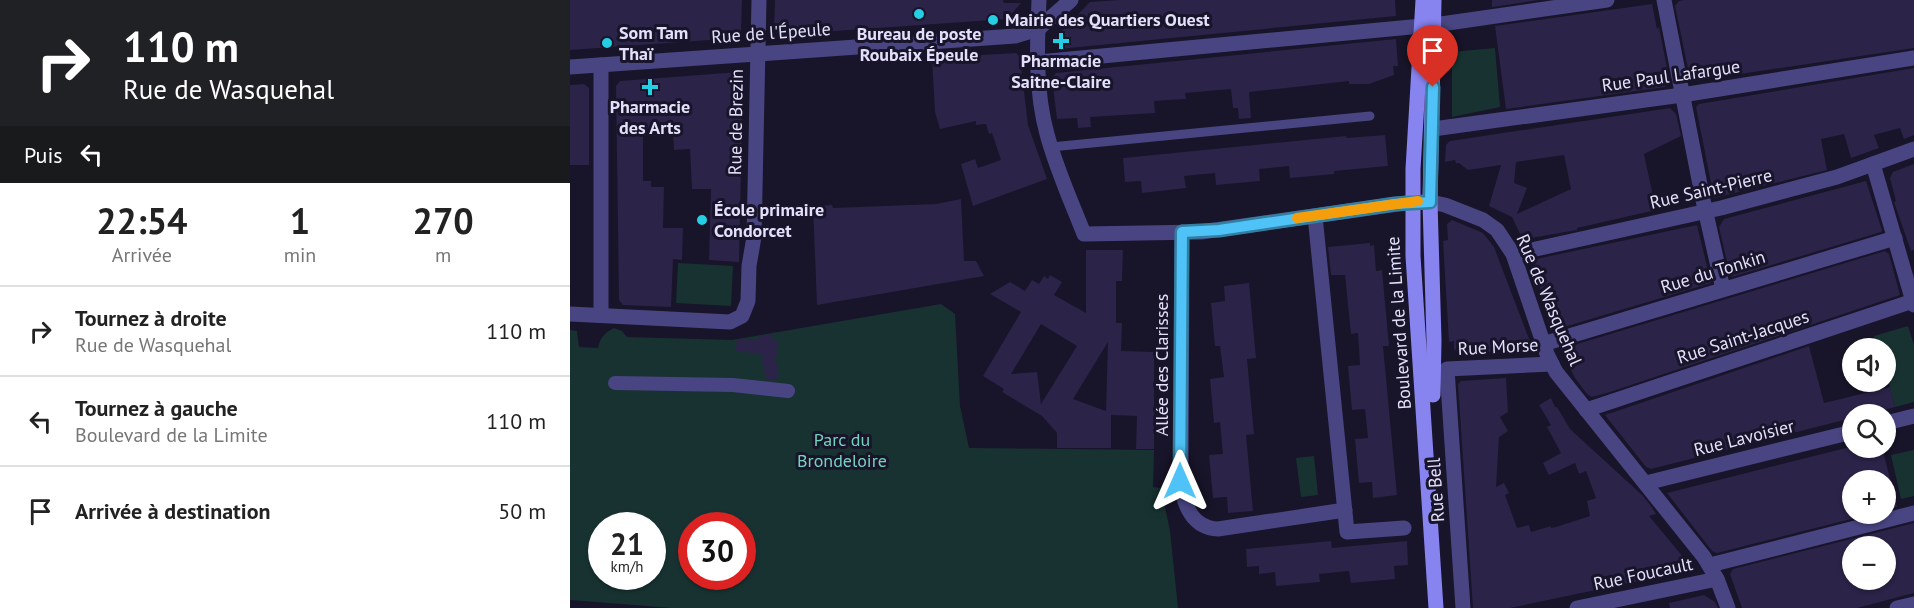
<!DOCTYPE html>
<html lang="fr">
<meta charset="utf-8">
<style>
body{margin:0;font-family:"PT Sans",sans-serif;background:#f2f2f2;color:#222;height:100vh;display:flex;flex-direction:column;font-size:22px;white-space:nowrap}
*{box-sizing:border-box;margin:0}
p{font-size:20px;color:#767676}
.icon{flex:none;width:33px;height:33px;fill:none;stroke:currentColor;stroke-width:2;stroke-linecap:round;stroke-linejoin:round}
.map{position:relative;flex:1;overflow:hidden}
.sheet{display:flex;flex-direction:column;background:#fff;width:570px}
.sheet>*{flex:none}
.hud{background:#202124;color:#fff;overflow:hidden}
.tools{position:absolute;left:1272px;top:338px;display:grid;gap:12px}
.tools a{display:grid;place-items:center;width:54px;height:54px;border-radius:50%;background:#fff;box-shadow:0 2px 4px #0004;font-size:30px}
.speed{position:absolute;left:18px;top:512px;display:flex;gap:12px;font-size:30px;font-weight:700;text-align:center}
.speed>*{display:grid;place-content:center;width:78px;height:78px;border-radius:50%;background:#fff;box-shadow:0 2px 4px #0004;line-height:1}
.speed small{font-size:15px;font-weight:400}
.speed .limit{border:9px solid #d22;background:#fff;color:#111}
.pin{position:absolute;display:grid;place-items:center;width:51px;height:51px;color:#fff;margin:-62px -26px;border-radius:50% 50% 50% 0;rotate:-45deg;box-shadow:0 0 6px #0007}
.pin .icon{rotate:45deg}
.me{position:absolute;width:66px;margin:-33px;rotate:0deg;stroke-linejoin:round;filter:drop-shadow(0 0 4px #0008)}
.turn{display:flex;align-items:center;gap:21px;height:126px;padding:0 24px;font-size:27px}
.turn .icon{width:78px;height:78px;stroke-width:2.5}
.turn b{display:block;font-size:42px;line-height:51px}
.then{display:flex;align-items:center;height:57px;padding:0 24px;background:#0003;gap:12px;font-size:22px}
.eta{display:flex;justify-content:space-evenly;align-items:center;height:102px;text-align:center}
.eta b{font-size:36px;font-weight:600;line-height:42px}
ul{padding:0;list-style:none}
li{display:flex;align-items:center;gap:18px;height:90px;padding:0 24px;border-top:2px solid #e0e0e0}
li div{flex:1}
li b{display:block;font-size:22px}
li em{font-style:normal}
main{display:flex;flex:1;min-height:0}
.map>svg:first-child{display:block}
.green{fill:#183232;fill-rule:evenodd}
.building{fill:#2b2348;fill-rule:evenodd}
.lines{fill:none;stroke-linecap:round;stroke-linejoin:round}
.service{stroke:#484582;stroke-width:9}
.pedestrian{stroke:#484582;stroke-width:14}
.minor{stroke:#484582;stroke-width:15}
.tertiary{stroke:#484582;stroke-width:15}
.secondary{stroke:#8783ef;stroke-width:15}
.route-casing{stroke:#337fa1;stroke-width:15}
.route{stroke:#4fc3f7;stroke-width:10}
.slow{stroke:#f59e0b;stroke-width:10}
.poi-dot{fill:#24cee3;stroke:#181429;stroke-width:2}
.labels{text-anchor:middle;stroke-width:6;stroke-linejoin:round;paint-order:stroke}
.poi-label{font-size:18px;font-weight:bold;fill:#e4e0fb;stroke:#181429;text-anchor:start}
.street-label{font-size:18px;fill:#e4e0fb;stroke:#181429}
.park-label{font-size:18px;fill:#74d3bd;stroke:#181429}
</style>
<main>
<section class="sheet">
<div class="hud">
<div class="turn"><svg class="icon" aria-label="right" viewBox="0 0 24 24"><path d="M7 20v-9h11M14 6l5 5-5 5"/></svg><div><b>110 m</b>Rue de Wasquehal</div></div>
<div class="then">Puis<svg class="icon" aria-label="left" viewBox="0 0 24 24"><path d="M17 20v-9H6M10 6l-5 5 5 5"/></svg></div>
</div>
<div class="eta">
<div><b>22:54</b><p>Arrivée</p></div>
<div><b>1</b><p>min</p></div>
<div><b>270</b><p>m</p></div>
</div>
<ul>
<li><svg class="icon" aria-label="right" viewBox="0 0 24 24"><path d="M7 20v-9h11M14 6l5 5-5 5"/></svg><div><b>Tournez à droite</b><p>Rue de Wasquehal</p></div><em>110 m</em></li>
<li><svg class="icon" aria-label="left" viewBox="0 0 24 24"><path d="M17 20v-9H6M10 6l-5 5 5 5"/></svg><div><b>Tournez à gauche</b><p>Boulevard de la Limite</p></div><em>110 m</em></li>
<li><svg class="icon" aria-label="arrive" viewBox="0 0 24 24"><path d="M6 21V4h12l-3 4 3 4H6"/></svg><div><b>Arrivée à destination</b></div><em>50 m</em></li>
</ul>
</section>
<div class="map">
<svg width="1344" height="608" viewBox="0 0 1344 608">
<rect width="100%" height="100%" fill="#181429"/>
<g class="green">
<polygon points="925,48 930,107 882,117 882,52"/>
<polygon points="108,263 163,266 161,306 106,303"/>
<path d="M371,304L385,314L390,406L399,448L584,450L583,487L591,488L600,531L608,608H102L0,600V330L7,331L9,347L28,348C30,338 34,333 44,328L52,331L57,337L162,340ZM32,525H82V576H32ZM122,525H172V576H122Z"/>
<polygon points="1338,326 1344,345 1344,402 1325,407 1316,372 1316,348 1308,348 1304,336"/>
<polygon points="1344,450 1344,496 1331,499 1321,455"/>
<polygon points="744,456 748,495 731,497 726,458"/>
</g>
<g class="building">
<polygon points="0,0 172,0 171,33 167,38 0,50"/>
<polygon points="205,0 433,0 434,3 451,3 437,19 208,35 204,30"/>
<polygon points="549,0 825,0 826,16 489,49 484,39 520,2"/>
<polygon points="922,0 969,0 922,7"/>
<polygon points="1114,0 1344,0 1344,48 1124,81 1120,78 1105,6 1109,1"/>
<polygon points="1082,4 1087,29 1089,27 1099,78 1095,87 936,109 925,26"/>
<polygon points="826,39 828,66 823,66 824,75 799,84 779,84 779,81 679,92 681,118 669,119 668,108 663,108 661,89 615,93 616,99 584,101 585,113 520,117 521,127 508,128 507,118 487,119 482,78 486,73"/>
<polygon points="446,53 450,57 458,125 477,179 403,206 391,164 405,159 408,168 431,160 422,133 419,134 416,124 406,125 406,121 370,129 365,112 362,58"/>
<polygon points="1344,68 1344,135 1334,139 1330,128 1304,135 1309,148 1281,158 1274,134 1251,139 1257,170 1144,198 1126,107 1129,104"/>
<polygon points="169,72 173,76 169,262 139,260 141,189 122,189 120,149 104,150 103,135 73,136 73,181 81,181 81,187 94,187 93,228 113,228 112,260 103,259 101,307 53,305 49,300 46,86 50,81"/>
<polygon points="14,84 19,88 19,165 0,165 0,85"/>
<path d="M1100,108L1106,114L1111,136L1074,154L1086,210L1007,228V230L955,239L951,236L942,217L919,206L931,165L898,170L889,163H886L885,160L875,162L876,145L880,141ZM994,155L1001,189L947,214L957,188L944,183L946,162Z"/>
<polygon points="815,135 818,166 764,171 764,174 720,178 719,166 689,169 690,181 646,185 645,173 614,176 616,188 572,193 571,181 555,182 553,158 776,136 777,138"/>
<polygon points="1344,164 1344,250 1341,251 1324,202 1326,201 1320,178 1323,172"/>
<polygon points="1296,181 1312,230 1311,232 1162,277 1160,275 1149,227 1154,219"/>
<polygon points="391,199 394,261 406,261 414,276 247,305 243,206 262,205 263,208 366,204"/>
<polygon points="882,220 913,233 924,247 961,344 956,350 889,353 884,349 884,341 879,342 873,241 878,240 877,224"/>
<polygon points="1127,225 1141,283 981,331 964,263 966,259"/>
<polygon points="800,243 800,246 804,245 806,271 812,270 819,346 813,346 827,495 803,498 802,482 789,483 785,439 798,438 795,409 782,410 778,366 790,365 788,333 781,334 775,275 761,275 758,247"/>
<path d="M516,250H553L552,281H546V323H552L551,351L584,352V449H566L567,416L541,415V448H487V433L472,416L432,392L434,389L413,376L451,312L420,294L440,282L455,291L462,280L469,284L474,276L478,279L480,275L492,282L484,295L516,313ZM471,324L507,346L471,404L467,372L441,374ZM538,342L536,411L503,399Z"/>
<polygon points="1315,251 1319,254 1330,295 1040,392 1022,397 1017,394 1005,378 992,352 994,348"/>
<polygon points="679,283 686,358 677,359 684,434 676,435 683,511 658,513 657,497 643,498 639,455 653,454 650,422 644,423 640,379 654,377 650,346 645,346 641,303 655,301 654,286"/>
<polygon points="201,334 202,340 208,340 208,355 205,354 209,378 198,380 196,380 191,354 166,351 167,339 189,340 188,337"/>
<polygon points="1239,346 1254,403 1320,387 1325,407 1299,414 1282,414 1282,418 1081,469 1076,467 1035,415"/>
<polygon points="936,378 938,412 930,417 938,431 929,437 926,487 934,483 939,493 935,495 947,528 959,525 961,532 981,526 981,528 986,527 1020,516 1017,501 1026,498 1016,471 1009,474 1005,463 979,475 973,463 991,453 977,427 981,425 969,405 981,398 985,407 987,407 1000,429 1072,495 1081,506 1086,514 1079,516 1119,564 1117,571 940,608 903,608 888,384 891,381"/>
<polygon points="1280,447 1312,447 1327,507 1316,510 1316,480 1282,480 1282,513 1305,513 1147,553 1142,551 1097,493"/>
<path d="M1344,523V593L1287,608H1172L1160,574L1163,569ZM1282,546H1316V579H1282Z"/>
<polygon points="761,541 762,548 837,541 838,565 824,566 825,579 781,583 779,571 749,574 750,582 706,586 705,572 689,574 689,566 677,567 676,549"/>
<polygon points="1134,595 1145,602 1148,608 1100,608 1099,603"/>
</g>
<g class="lines">
<polyline class="service" points="481,147 800,116"/>
<polyline class="pedestrian" points="45,383 163,385 218,391"/>
<g class="minor">
<path d="M469,0C467,44 465,91 477,134C486,168 501,201 514,234L631,232L842,202"/>
<polyline points="1094,0 1133,200 1153,289"/>
<polyline points="864,25 1037,0"/>
<polyline points="468,62 852,26"/>
<polyline points="31,65 31,315"/>
<polyline points="863,129 1112,95 1344,58"/>
<polyline points="1303,164 1344,305"/>
<polyline points="745,216 777,532 834,528"/>
<path d="M612,232L611,481C613,504 622,528 648,529L775,510"/>
<polyline points="943,254 1151,208 1267,177 1344,149"/>
<polyline points="0,314 160,322 172,316 178,301 179,266 184,237 189,0"/>
<polyline points="973,344 1325,238"/>
<polyline points="1016,410 1343,301"/>
<polyline points="1316,423 1344,416"/>
<polyline points="1076,483 1282,432"/>
<polyline points="1140,565 1344,513"/>
<polyline points="893,608 877,369 982,364"/>
<polyline points="1007,608 1147,579 1158,608"/>
<polyline points="1327,608 1344,604"/>
</g>
<g class="tertiary">
<polyline points="0,67 445,36 468,29 501,0"/>
<polyline points="842,202 860,202 875,205 913,220 927,230 943,254 977,354 986,372 1134,557 1147,579"/>
</g>
<g class="secondary">
<polyline points="853,0 843,169 843,256 866,608"/>
<polyline points="863,395 864,340 860,202 864,0"/>
</g>
</g>
<g class="lines">
<defs>
<polyline id="route" points="610,481 612,232 649,230 825,204 860,202 863,87"/>
</defs>
<use href="#route" class="route-casing"/>
<use href="#route" class="route"/>
<polyline class="slow" points="727,218 848,201"/>
</g>
<g class="poi-dot">
<circle cx="349" cy="14" r="6"/>
<circle cx="423" cy="20" r="6"/>
<path d="M488 32h6v6h6v6h-6v6h-6v-6h-6v-6h6z"/>
<circle cx="37" cy="43" r="6"/>
<path d="M77 78h6v6h6v6h-6v6h-6v-6h-6v-6h6z"/>
<circle cx="132" cy="220" r="6"/>
</g>
<g class="labels">
<g class="poi-label">
<text x="435" y="26">Mairie des Quartiers Ouest</text>
<text x="49" y="39">Som Tam<tspan x="49" dy="21">Thaï</tspan></text>
<text x="349" y="40" text-anchor="middle">Bureau de poste<tspan x="349" dy="21">Roubaix Épeule</tspan></text>
<text x="491" y="67" text-anchor="middle">Pharmacie<tspan x="491" dy="21">Saitne-Claire</tspan></text>
<text x="80" y="113" text-anchor="middle">Pharmacie<tspan x="80" dy="21">des Arts</tspan></text>
<text x="144" y="216">École primaire<tspan x="144" dy="21">Condorcet</tspan></text>
</g>
<g class="street-label">
<text transform="translate(201 33) rotate(-4)" y="6">Rue de l'Épeule</text>
<text transform="translate(1101 76) rotate(-8)" y="6">Rue Paul Lafargue</text>
<text transform="translate(166 122) rotate(-89)" y="6">Rue de Brezin</text>
<text transform="translate(1141 189) rotate(-13)" y="6">Rue Saint-Pierre</text>
<text transform="translate(1143 272) rotate(-17)" y="6">Rue du Tonkin</text>
<text transform="translate(979 300) rotate(67)" y="6">Rue de Wasquehal</text>
<text transform="translate(829 323) rotate(-94)" y="6">Boulevard de la Limite</text>
<text transform="translate(1173 337) rotate(-18)" y="6">Rue Saint-Jacques</text>
<text transform="translate(928 347) rotate(-3)" y="6">Rue Morse</text>
<text transform="translate(592 365) rotate(-90)" y="6">Allée des Clarisses</text>
<text transform="translate(1174 438) rotate(-14)" y="6">Rue Lavoisier</text>
<text transform="translate(866 490) rotate(-94)" y="6">Rue Bell</text>
<text transform="translate(1073 574) rotate(-12)" y="6">Rue Foucault</text>
</g>
<g class="park-label">
<text x="272" y="446">Parc du<tspan x="272" dy="21">Brondeloire</tspan></text>
</g>
</g>
</svg>
<div class="tools">
<a><svg class="icon" aria-label="sound" viewBox="0 0 24 24"><path d="M4 9h4l5-4v14l-5-4H4zM17 9q2 3 0 6"/></svg></a>
<a><svg class="icon" aria-label="search" viewBox="0 0 24 24"><circle cx="10" cy="10" r="6"/><path d="M15 15l6 6"/></svg></a>
<a>+</a>
<a>−</a>
</div>
<div class="speed"><div>21<small>km/h</small></div><div class="limit">30</div></div>
<div class="pin" style="left:863px;top:87px;background:#d93025"><svg class="icon" aria-label="arrive" viewBox="0 0 24 24"><path d="M6 21V4h12l-3 4 3 4H6"/></svg></div>
<svg class="me" style="left:610px;top:481px" viewBox="-20 -20 40 40"><path d="M0-17L14 15 0 8-14 15z" fill="#4fc3f7" stroke="#fff" stroke-width="4"/></svg>
</div>
</main>
